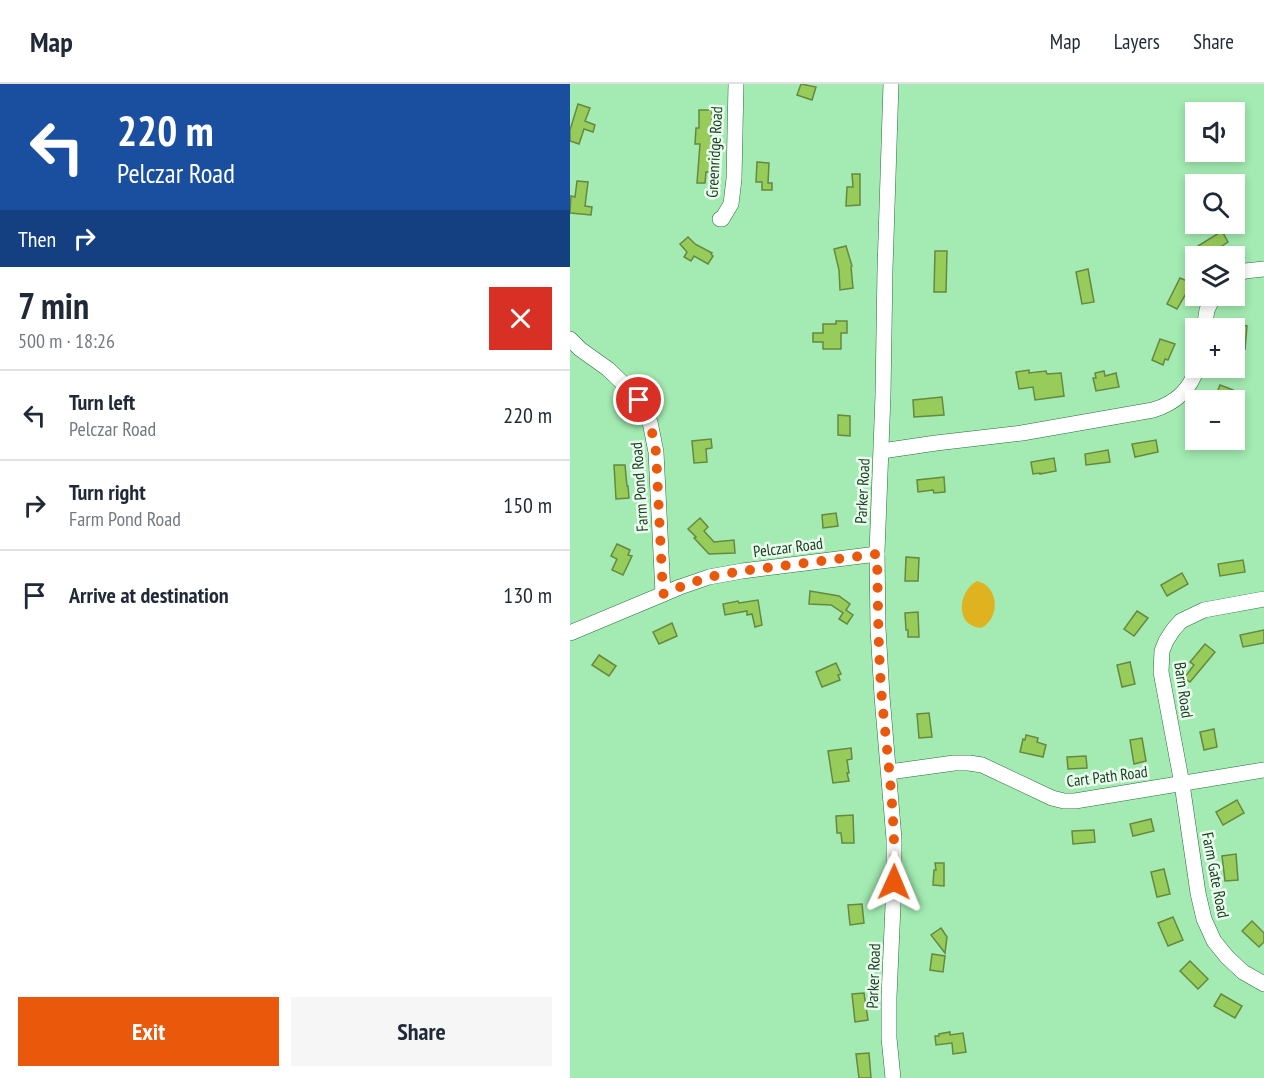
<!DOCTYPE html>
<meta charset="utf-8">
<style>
body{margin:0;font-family:"PT Sans Narrow",sans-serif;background:#f6f6f7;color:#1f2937;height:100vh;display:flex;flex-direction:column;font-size:22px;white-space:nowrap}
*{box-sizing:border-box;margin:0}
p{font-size:20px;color:#747a83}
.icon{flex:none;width:33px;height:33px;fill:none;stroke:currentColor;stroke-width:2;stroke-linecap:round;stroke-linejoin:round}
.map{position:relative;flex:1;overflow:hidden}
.side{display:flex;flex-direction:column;background:#fff;width:570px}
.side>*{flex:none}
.top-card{background:#1a4fa0;color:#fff;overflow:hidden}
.fabs{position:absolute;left:615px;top:18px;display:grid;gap:12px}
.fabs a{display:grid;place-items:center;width:60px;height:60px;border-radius:0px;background:#fff;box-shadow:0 3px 9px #0003;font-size:30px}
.pin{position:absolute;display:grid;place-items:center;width:51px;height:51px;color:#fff;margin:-26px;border:3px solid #fff;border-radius:50%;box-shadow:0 2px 6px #0007}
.me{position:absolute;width:66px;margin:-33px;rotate:1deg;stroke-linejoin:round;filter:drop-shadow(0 0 4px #0008)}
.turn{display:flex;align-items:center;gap:21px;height:126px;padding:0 18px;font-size:27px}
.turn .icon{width:78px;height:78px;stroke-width:2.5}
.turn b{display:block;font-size:42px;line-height:51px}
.then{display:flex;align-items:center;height:57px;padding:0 18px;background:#0003;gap:12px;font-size:22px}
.round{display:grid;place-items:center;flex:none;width:63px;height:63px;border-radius:0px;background:#f6f6f7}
.overview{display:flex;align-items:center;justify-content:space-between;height:102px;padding:0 18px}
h1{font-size:36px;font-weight:700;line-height:45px}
.primary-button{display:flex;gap:12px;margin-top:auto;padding:12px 18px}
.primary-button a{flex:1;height:69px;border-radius:0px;background:#ea580c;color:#fff;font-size:24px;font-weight:700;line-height:69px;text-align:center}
.primary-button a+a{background:#f6f6f7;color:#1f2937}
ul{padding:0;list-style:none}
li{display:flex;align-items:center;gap:18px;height:90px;padding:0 18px;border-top:2px solid #e0e1e3}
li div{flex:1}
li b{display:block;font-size:22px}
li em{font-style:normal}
header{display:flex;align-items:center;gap:36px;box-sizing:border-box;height:84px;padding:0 30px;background:#fff;border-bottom:2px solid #e0e1e3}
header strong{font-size:28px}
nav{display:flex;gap:33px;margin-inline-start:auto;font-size:21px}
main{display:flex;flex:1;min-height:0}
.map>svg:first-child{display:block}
.water{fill:#dfb320}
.building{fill:#97cc5b;stroke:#668841;stroke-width:1.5}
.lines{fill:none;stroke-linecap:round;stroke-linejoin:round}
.minor-casing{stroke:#266d3b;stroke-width:16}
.minor{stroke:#fff;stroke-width:15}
.route{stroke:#ea580c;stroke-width:10;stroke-dasharray:0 18}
.labels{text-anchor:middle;stroke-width:5;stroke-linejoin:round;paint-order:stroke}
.street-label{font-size:16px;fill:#1c3923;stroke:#e9feed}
</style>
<header>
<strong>Map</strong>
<nav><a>Map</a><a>Layers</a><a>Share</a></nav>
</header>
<main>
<section class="side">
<div class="top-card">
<div class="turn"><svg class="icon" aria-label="left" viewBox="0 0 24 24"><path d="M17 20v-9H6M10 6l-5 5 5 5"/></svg><div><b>220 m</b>Pelczar Road</div></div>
<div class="then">Then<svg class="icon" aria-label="right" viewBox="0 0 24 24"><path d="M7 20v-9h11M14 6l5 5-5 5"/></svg></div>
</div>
<div class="overview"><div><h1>7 min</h1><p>500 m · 18:26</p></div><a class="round" style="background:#d93025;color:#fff"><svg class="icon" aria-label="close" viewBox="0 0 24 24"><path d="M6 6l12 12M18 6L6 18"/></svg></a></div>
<ul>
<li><svg class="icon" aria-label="left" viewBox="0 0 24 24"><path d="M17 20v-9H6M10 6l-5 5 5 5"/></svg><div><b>Turn left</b><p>Pelczar Road</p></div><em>220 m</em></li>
<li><svg class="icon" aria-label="right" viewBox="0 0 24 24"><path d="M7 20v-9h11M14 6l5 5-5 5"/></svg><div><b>Turn right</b><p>Farm Pond Road</p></div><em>150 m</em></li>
<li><svg class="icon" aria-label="arrive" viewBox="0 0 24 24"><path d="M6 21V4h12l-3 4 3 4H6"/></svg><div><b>Arrive at destination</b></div><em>130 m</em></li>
</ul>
<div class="primary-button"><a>Exit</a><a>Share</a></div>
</section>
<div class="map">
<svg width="694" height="994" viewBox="0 0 694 994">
<rect width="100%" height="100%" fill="#a3ebb2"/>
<path class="water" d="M407,497C429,502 431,534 411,544C384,542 388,507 407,497Z"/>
<g class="building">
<polygon points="231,0 246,3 242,16 227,11"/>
<polygon points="8,20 20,24 15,37 25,41 23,48 14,45 9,60 0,57 0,46"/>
<polygon points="129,26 142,26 140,88 136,88 135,99 127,99 130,60 125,60 126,44 129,44"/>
<polygon points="187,78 199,79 198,99 202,99 202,106 192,106 192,98 186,98"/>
<polygon points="282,90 290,90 290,121 276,122 277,103 283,103"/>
<polygon points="7,97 18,98 15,122 22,123 21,131 0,129 1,112 5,113"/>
<polygon points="652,147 658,158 652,162 653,163 639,172 624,172 620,167"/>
<polygon points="118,153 125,160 142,169 141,170 143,172 138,180 124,172 121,177 114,173 117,168 110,160"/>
<polygon points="276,162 282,182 281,183 283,204 270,206 269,186 264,165"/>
<polygon points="365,167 377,167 376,208 364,208"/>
<polygon points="518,185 524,218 512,220 506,188"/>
<polygon points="610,194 622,199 607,225 597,220"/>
<polygon points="266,237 277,237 277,249 271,249 271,265 253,265 253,258 243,258 243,249 253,249 253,240 266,240"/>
<polygon points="664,240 677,242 675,265 664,263"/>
<polygon points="590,255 605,260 598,276 595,275 593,281 582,276"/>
<polygon points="459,286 459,289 476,287 477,290 491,289 494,312 465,316 463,303 449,305 446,288"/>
<polygon points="534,287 535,292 546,289 549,303 526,307 523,294 526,294 525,289"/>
<polygon points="650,301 663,306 659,316 644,316"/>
<polygon points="372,313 374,331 344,333 343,316"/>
<polygon points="268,331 280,332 280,352 268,351"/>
<polygon points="141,355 142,364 136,365 137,378 124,379 122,357"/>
<polygon points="586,356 588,368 565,373 562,360"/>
<polygon points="538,366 540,378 516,381 515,370"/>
<polygon points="484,374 486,387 470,390 470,389 463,390 461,378"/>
<polygon points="44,381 55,381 57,402 58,402 59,414 46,415"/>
<polygon points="374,393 375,408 364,409 363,406 348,408 347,396"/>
<polygon points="266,429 268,442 253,444 252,431"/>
<polygon points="130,434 138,443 134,447 144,458 164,456 165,469 139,470 124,454 126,453 118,445"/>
<polygon points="47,460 60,466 58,471 62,472 53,491 42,486 47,475 41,472"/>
<polygon points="336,473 349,474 348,497 335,497"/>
<polygon points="673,476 675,488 650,492 648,480"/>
<polygon points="612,489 618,500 597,512 591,501"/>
<polygon points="240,507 269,512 280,520 276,526 283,531 277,540 269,535 273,529 261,521 239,520"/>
<polygon points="188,516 192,541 185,543 182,530 177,531 177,527 155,531 153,520 168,517 169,519"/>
<polygon points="567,527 578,534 564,552 554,545"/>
<polygon points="348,528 349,553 338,553 338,546 336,546 335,529"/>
<polygon points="102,539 107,552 89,560 83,548"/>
<polygon points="694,546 694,559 673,563 670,551"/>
<polygon points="635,560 645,568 620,598 614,594 624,581 620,578"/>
<polygon points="29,571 46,582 39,592 22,581"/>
<polygon points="560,578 565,600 552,603 547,581"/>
<polygon points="266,579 271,590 268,591 270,596 252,603 246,588"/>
<polygon points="359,629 362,653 349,654 347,630"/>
<polygon points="644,645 647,663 634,666 630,648"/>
<polygon points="456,651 468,654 467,658 476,661 473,673 450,668 453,655 455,656"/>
<polygon points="572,654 576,677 564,680 560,656"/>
<polygon points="281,664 282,675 277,676 279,689 277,689 279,697 263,699 258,667"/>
<polygon points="516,672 517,684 498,685 497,673"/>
<polygon points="667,716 674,729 653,741 646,728"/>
<polygon points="283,731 284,759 272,759 271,749 267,749 266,732"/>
<polygon points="581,735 584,747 563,752 560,740"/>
<polygon points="524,746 525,758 503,760 502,747"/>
<polygon points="666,770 668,796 655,797 652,772"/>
<polygon points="365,779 374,779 374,802 363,801 364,786 366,786"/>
<polygon points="594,785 600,810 587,813 581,788"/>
<polygon points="292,820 294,839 280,841 278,821"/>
<polygon points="603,833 613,856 598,862 588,839"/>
<polygon points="682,837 694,849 694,858 689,863 672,847"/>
<polygon points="371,844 377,853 375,869 361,851"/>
<polygon points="362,870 375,872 373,888 360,886"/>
<polygon points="620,877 638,895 628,905 610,887"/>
<polygon points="294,909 298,936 285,938 282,910"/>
<polygon points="651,910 672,922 665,934 644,922"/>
<polygon points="380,948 380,951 393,949 396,968 383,970 382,959 366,961 365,952 369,952 369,950"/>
<polygon points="299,969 301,994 289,994 286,970"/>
</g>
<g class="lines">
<defs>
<g id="minor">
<polyline points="321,0 315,185 313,311 307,468 308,544 312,612 324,755 324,798 319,913 319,954 323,994"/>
<polyline points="150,135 152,135 161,120 164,95 166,0"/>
<polyline points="664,192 675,187 694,185"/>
<polyline points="634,244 637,226 644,212"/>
<polyline points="0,255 10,265 38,285 61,307 69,316 80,338 86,368 93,510"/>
<path d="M312,367L366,359L452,349L583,326C606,319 620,306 627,284"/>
<polyline points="694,515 634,526 611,537 603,546 596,557 592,567 591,588 612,700 628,809 634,835 644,857 657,873 673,888 694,900"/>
<polyline points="0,549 110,503 139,493 172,487 307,470"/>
<polyline points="319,688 384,679 399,679 412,681 482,714 494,717 505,717 694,686"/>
</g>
</defs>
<use href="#minor" class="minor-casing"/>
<use href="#minor" class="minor"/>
</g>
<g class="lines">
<path class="route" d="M69,316L80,338L86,368L93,510L110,503L139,493L172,487L307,470C308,518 308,567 312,616C318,677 326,737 324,798"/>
</g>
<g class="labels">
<g class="street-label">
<text transform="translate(144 68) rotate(-87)" y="6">Greenridge Road</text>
<text transform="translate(69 403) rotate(-94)" y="6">Farm Pond Road</text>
<text transform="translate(292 407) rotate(-87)" y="6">Parker Road</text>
<text transform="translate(218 463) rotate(-7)" y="6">Pelczar Road</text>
<text transform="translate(614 606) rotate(82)" y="6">Barn Road</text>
<text transform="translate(537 692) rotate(-7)" y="6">Cart Path Road</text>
<text transform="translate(646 791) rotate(79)" y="6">Farm Gate Road</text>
<text transform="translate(303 892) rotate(-88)" y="6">Parker Road</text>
</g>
</g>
</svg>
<div class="fabs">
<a><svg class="icon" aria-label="sound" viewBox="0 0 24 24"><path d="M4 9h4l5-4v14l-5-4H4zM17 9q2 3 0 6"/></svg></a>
<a><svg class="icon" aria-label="search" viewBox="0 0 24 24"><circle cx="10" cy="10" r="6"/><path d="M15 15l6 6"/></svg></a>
<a><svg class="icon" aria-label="layers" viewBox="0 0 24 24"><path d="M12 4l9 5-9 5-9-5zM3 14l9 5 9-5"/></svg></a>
<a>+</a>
<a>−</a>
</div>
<div class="pin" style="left:69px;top:316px;background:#d93025"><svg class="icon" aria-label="arrive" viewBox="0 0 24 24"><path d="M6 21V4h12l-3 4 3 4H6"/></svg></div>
<svg class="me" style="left:324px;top:798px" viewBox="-20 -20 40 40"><path d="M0-17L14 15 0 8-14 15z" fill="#ea580c" stroke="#fff" stroke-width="4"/></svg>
</div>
</main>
